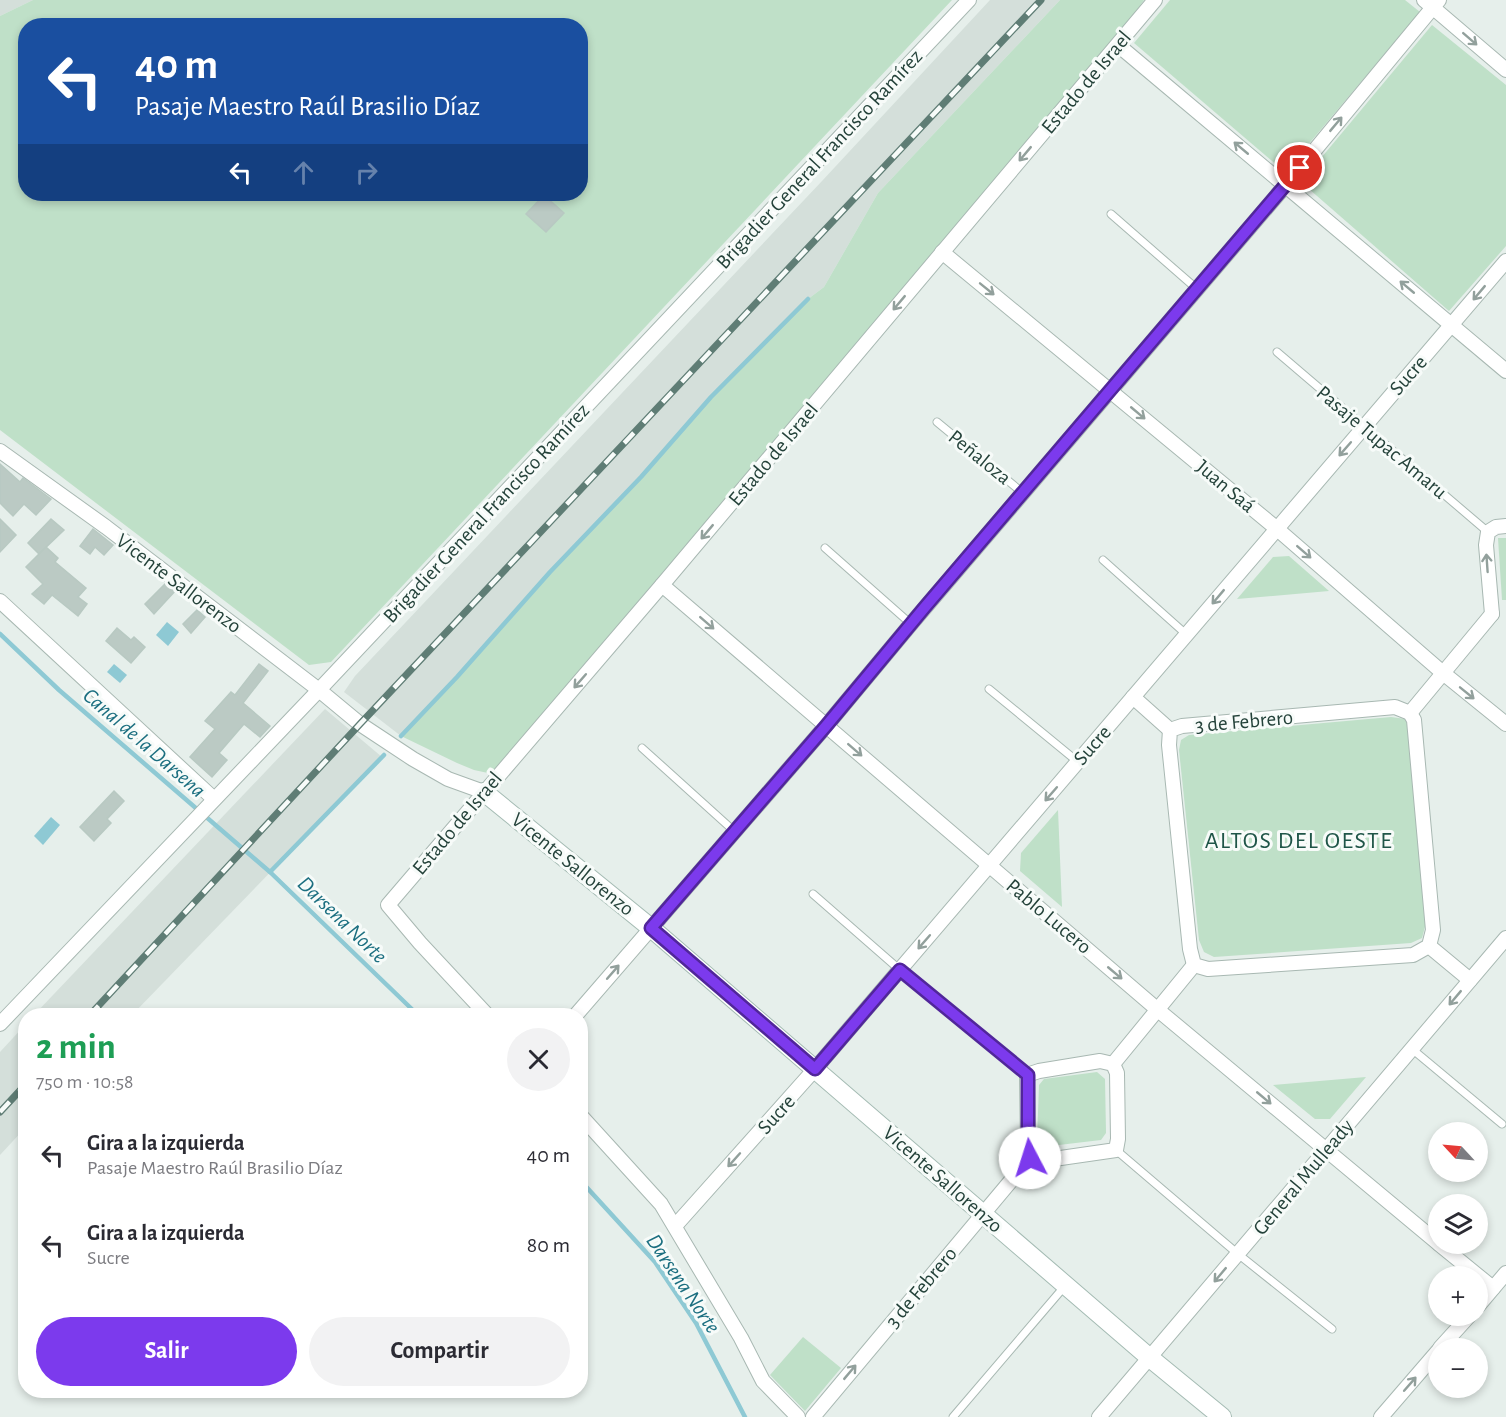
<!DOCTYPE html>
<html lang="es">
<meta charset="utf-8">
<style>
body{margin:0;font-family:"Alegreya Sans",sans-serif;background:#f2f2f3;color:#2b2b33;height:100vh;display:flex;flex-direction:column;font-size:22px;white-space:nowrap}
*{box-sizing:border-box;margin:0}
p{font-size:20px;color:#7c7c81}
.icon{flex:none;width:33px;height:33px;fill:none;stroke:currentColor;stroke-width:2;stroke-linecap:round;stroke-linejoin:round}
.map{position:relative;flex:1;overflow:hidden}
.details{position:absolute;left:18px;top:1008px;width:570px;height:390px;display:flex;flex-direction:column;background:#fff;border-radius:24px;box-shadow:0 3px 9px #0003}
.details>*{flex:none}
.banner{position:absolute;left:18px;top:18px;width:570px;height:183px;border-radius:24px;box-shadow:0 3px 9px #0003;background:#1a4fa0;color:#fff;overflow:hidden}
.needle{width:39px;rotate:296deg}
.controls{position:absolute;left:1428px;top:1122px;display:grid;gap:12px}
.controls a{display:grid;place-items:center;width:60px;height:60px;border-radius:50%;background:#fff;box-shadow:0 3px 9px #0003;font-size:30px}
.pin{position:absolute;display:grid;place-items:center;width:51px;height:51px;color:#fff;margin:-26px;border:3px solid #fff;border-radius:50%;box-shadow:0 2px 6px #0007}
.me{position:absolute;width:66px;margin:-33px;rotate:355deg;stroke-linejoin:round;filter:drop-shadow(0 0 4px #0008)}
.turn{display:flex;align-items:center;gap:21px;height:126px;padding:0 18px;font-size:27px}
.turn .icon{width:78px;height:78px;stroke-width:2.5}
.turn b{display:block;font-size:42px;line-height:51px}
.lanes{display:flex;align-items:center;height:57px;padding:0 18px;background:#0003;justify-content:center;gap:30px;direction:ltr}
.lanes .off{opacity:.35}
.round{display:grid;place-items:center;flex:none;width:63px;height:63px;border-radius:32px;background:#f2f2f3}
.summary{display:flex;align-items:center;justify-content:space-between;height:102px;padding:0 18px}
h1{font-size:36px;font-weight:700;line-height:45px;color:#1e9e55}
.primary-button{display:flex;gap:12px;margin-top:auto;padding:12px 18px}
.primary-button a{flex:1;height:69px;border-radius:36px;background:#7c3aed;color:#fff;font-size:24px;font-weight:700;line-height:69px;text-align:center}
.primary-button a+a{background:#f2f2f3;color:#2b2b33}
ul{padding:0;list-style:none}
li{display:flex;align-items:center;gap:18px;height:90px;padding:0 18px}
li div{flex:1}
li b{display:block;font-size:22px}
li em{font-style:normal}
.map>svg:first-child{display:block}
.built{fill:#d4dfda}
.green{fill:#bfe0c8;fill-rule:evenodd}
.water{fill:#8ec9d4}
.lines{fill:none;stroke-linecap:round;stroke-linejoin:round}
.stream{stroke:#8ec9d4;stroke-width:4.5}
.building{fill:#bbcac4;stroke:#b8c9c2;stroke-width:1.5}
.lane-casing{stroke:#a8b8b2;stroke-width:9}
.street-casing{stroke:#a8b8b2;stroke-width:16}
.secondary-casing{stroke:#a4bbb3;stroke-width:20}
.lane{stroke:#fff;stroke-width:7}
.street{stroke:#fff;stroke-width:14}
.secondary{stroke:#fff;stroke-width:18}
.rail-casing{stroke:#5f7d75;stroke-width:7}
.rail{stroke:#f7fbf9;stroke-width:4.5;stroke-dasharray:14;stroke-linecap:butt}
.oneway{stroke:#92a09c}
.route-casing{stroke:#51269a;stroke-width:15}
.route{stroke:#7c3aed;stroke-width:10}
.labels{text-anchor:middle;stroke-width:6;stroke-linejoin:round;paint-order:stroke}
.street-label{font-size:21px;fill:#24423a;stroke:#f7fbf9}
.water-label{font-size:22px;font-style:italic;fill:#1c6f80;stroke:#f7fbf9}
.quarter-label{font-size:24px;letter-spacing:1.5px;fill:#1f5548;stroke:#f7fbf9}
</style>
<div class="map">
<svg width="1506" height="1417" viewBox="0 0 1506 1417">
<rect width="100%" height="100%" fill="#e6efeb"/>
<g class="built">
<polygon points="0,0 33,0 0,16"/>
<polygon points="990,0 1060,0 878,193 824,287 808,299 711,397 641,477 401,736 344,692 355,676 822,181"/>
<polygon points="325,709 382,757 132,1015 34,1015"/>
<polygon points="25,1025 25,1128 0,1155 0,1052"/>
</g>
<g class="green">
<path d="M33,0H952L331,662L309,665L0,430V16ZM26,26H580V194H26Z"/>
<polygon points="1060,0 1144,0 1118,38 497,767 488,773 474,770 457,763 401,736 457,677 550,572 641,477 711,397 808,299 824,287 878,193"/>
<polygon points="1170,0 1405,0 1420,12 1285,172 1134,43"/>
<polygon points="1432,25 1506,85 1506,246 1449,311 1301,182"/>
<polygon points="1498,538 1506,538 1506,600 1502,600"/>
<polygon points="1289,556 1329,591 1237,599 1273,557"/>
<polygon points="1391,717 1406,719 1409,736 1426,923 1422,938 1411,943 1214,957 1204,952 1199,940 1179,750 1181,740 1189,735"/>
<polygon points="1058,810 1062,907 1020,871 1021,853"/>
<polygon points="1097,1072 1105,1079 1106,1133 1101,1140 1042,1147 1037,1140 1039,1085 1044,1079"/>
<polygon points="1366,1077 1330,1119 1315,1119 1273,1085"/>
<polygon points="803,1337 841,1368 805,1411 770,1375"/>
</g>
<g class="water">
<polygon points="167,622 179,632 168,646 156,635"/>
<polygon points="114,664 127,675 120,683 107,672"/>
<polygon points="51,817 60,825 43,845 34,836"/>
</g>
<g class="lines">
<g class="stream">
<polyline points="0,634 59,690 270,872 419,1016"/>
<polyline points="401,736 457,677 550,572 641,477 711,397 808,299"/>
<polyline points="270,872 384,755"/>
<polyline points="580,1180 655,1262 696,1323 745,1417"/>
</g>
</g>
<g class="building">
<polygon points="544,195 564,213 546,232 526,214"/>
<polygon points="0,464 20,482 23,478 51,499 36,515 24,504 13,516 0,503"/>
<polygon points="0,519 16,535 0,552"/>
<polygon points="51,519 64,530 39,554 28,543"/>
<polygon points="93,529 113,545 104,555 95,547 90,554 80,546"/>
<polygon points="46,547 58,558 55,562 86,588 78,597 87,604 78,616 52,595 44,604 32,594 43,584 26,567"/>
<polygon points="165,584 175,591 154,614 145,604"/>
<polygon points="197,610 205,617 191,633 183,624"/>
<polygon points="117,628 131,640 134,637 145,647 131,663 106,641"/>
<polygon points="259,664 268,671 243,703 270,726 260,737 244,724 219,753 227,760 212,777 190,757 215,729 205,721 231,692 235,695"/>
<polygon points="114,791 124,801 107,819 111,823 94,841 80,827"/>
</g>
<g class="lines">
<defs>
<g id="lane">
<polyline points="1111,214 1197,289"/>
<polyline points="1277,352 1488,532"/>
<polyline points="937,422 1023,493"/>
<polyline points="825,548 911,624"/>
<polyline points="1103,560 1187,635"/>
<polyline points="989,689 1078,762"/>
<polyline points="642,748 734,831"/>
<polyline points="813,894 900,970 1027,1075"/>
<polyline points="1412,1049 1502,1124"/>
<polyline points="1116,1150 1238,1254 1332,1329"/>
<polyline points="953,1417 1064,1287"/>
</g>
<g id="street">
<polyline points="1424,0 1506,70"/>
<polyline points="1118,45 1506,371"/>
<polyline points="942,252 1276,528 1443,673 1506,724"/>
<polyline points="0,451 106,527 319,690 360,724 413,759 448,779 484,792"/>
<polyline points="662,585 1158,1010 1438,1243"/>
<polyline points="0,601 214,799"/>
<polyline points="1492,614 1486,545 1488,532 1496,527 1506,526"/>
<polyline points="1133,697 1170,730"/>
<polygon points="1395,707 1410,713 1414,720 1433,930 1429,946 1413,955 1208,969 1194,965 1190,949 1169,745 1170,730 1182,726"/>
<polyline points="1410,713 1492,614"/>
<polyline points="1429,946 1470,980"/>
<polyline points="488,1016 420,943 388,905 662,585 1155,0"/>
<polyline points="575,1016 826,726 911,624 1285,186 1439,0"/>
<polyline points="0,1024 319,690 969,0"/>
<polygon points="1100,1061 1113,1064 1117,1073 1118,1139 1116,1150 1040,1161 1030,1158 1028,1147 1027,1075 1039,1071"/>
<polyline points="1113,1064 1194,965"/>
<polyline points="580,1115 661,1204 741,1338 763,1381 798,1417"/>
<polyline points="675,1226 815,1069 1506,261"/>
<polyline points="1439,1244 1493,1288"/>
<polyline points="1478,1306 1506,1273"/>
<polyline points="1440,1348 1469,1316"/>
<polyline points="813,1417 1030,1158"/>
<polyline points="1099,1417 1506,938"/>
<polyline points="1381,1417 1438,1351"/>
</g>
<polyline id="secondary" points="484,792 651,928 1150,1358 1222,1417"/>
</defs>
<use href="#lane" class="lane-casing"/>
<use href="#street" class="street-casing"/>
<use href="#secondary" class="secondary-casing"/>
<use href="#lane" class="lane"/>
<use href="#street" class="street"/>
<use href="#secondary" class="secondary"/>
<defs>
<g id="rail">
<polyline points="89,1016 360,724 1041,0"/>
<polyline points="0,1112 26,1084"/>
</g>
</defs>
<use href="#rail" class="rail-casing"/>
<use href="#rail" class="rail"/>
</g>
<defs><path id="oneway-shaft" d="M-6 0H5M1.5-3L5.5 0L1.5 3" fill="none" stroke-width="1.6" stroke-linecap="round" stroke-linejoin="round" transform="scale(1.5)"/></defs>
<g class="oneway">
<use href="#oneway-shaft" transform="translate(1470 39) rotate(41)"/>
<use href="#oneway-shaft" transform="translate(1336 124) rotate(-50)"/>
<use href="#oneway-shaft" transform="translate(1241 148) rotate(-140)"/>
<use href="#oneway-shaft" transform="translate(1025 154) rotate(130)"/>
<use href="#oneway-shaft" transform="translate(1407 287) rotate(-140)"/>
<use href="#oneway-shaft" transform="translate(987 289) rotate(39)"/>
<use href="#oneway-shaft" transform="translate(1479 293) rotate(130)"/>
<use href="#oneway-shaft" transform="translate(899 303) rotate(130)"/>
<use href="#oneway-shaft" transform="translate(1138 413) rotate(40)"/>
<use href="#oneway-shaft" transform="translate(1345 449) rotate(131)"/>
<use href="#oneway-shaft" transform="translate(707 532) rotate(130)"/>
<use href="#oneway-shaft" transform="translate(1304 552) rotate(41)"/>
<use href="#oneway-shaft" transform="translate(1487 563) rotate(-94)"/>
<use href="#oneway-shaft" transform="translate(1218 597) rotate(130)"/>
<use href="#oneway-shaft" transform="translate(707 623) rotate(41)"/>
<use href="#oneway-shaft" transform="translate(580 681) rotate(131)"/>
<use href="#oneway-shaft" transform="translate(1467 693) rotate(39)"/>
<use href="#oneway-shaft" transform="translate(855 750) rotate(41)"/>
<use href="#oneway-shaft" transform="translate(1051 794) rotate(131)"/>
<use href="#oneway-shaft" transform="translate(924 942) rotate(131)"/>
<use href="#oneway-shaft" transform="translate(613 972) rotate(-49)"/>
<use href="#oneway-shaft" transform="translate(1115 973) rotate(40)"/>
<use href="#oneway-shaft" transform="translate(1455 998) rotate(130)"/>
<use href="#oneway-shaft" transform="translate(1264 1098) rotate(40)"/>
<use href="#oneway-shaft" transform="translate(734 1160) rotate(132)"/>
<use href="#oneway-shaft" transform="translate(1220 1275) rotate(130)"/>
<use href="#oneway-shaft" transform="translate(850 1372) rotate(-50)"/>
<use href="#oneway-shaft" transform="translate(1410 1384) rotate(-49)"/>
</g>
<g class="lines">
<defs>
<polyline id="route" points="1030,1158 1028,1147 1028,1075 900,970 815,1069 651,928 826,726 925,607 1300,168"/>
</defs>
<use href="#route" class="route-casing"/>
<use href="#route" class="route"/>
</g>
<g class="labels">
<g class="street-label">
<text transform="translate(1086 82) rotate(-50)" y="7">Estado de Israel</text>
<text transform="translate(819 159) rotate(-47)" y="7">Brigadier General Francisco Ramírez</text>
<text transform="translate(1408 375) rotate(-49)" y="7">Sucre</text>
<text transform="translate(1382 442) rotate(40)" y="7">Pasaje Tupac Amaru</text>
<text transform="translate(773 454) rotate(-50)" y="7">Estado de Israel</text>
<text transform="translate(980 457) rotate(39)" y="7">Peñaloza</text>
<text transform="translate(1226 486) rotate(40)" y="7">Juan Saá</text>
<text transform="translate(486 513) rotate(-47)" y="7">Brigadier General Francisco Ramírez</text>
<text transform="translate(179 583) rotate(37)" y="7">Vicente Sallorenzo</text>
<text transform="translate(1244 721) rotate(-5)" y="7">3 de Febrero</text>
<text transform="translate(1092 745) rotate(-49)" y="7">Sucre</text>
<text transform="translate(457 823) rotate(-50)" y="7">Estado de Israel</text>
<text transform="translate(573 864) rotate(39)" y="7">Vicente Sallorenzo</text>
<text transform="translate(1049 916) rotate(40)" y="7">Pablo Lucero</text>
<text transform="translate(776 1114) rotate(-48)" y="7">Sucre</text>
<text transform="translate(1303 1177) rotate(-50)" y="7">General Mulleady</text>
<text transform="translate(943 1179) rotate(41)" y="7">Vicente Sallorenzo</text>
<text transform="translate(921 1287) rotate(-50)" y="7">3 de Febrero</text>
</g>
<g class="water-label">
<text transform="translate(145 742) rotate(41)" y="8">Canal de la Darsena</text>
<text transform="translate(343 919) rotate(44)" y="8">Darsena Norte</text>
<text transform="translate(684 1283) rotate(56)" y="8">Darsena Norte</text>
</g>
<g class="quarter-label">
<text x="1299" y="848">ALTOS DEL OESTE</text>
</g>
</g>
</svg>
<div class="controls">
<a><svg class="needle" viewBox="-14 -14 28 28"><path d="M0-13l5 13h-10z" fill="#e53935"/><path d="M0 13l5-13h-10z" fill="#7c7c81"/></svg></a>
<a><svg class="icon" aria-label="layers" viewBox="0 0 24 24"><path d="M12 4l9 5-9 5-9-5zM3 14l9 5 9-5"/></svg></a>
<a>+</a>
<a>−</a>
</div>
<div class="pin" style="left:1300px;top:168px;background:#d93025"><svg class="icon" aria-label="arrive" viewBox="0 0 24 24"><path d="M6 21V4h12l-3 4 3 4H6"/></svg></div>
<svg class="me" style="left:1030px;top:1158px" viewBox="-20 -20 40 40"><circle r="19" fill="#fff"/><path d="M0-13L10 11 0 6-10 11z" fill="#7c3aed"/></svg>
<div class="banner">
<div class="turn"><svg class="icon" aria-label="left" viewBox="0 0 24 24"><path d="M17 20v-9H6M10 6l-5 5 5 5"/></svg><div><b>40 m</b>Pasaje Maestro Raúl Brasilio Díaz</div></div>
<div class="lanes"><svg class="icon" aria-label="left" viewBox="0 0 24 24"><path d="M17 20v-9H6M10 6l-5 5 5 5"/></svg><svg class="icon off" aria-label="ahead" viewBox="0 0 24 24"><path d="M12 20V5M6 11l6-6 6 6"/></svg><svg class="icon off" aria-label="right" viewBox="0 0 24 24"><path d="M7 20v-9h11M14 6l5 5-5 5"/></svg></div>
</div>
<section class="details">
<div class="summary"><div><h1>2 min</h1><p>750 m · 10:58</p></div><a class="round"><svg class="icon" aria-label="close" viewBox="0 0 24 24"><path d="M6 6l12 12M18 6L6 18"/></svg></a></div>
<ul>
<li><svg class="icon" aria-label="left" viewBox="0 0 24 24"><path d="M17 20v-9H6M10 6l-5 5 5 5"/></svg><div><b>Gira a la izquierda</b><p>Pasaje Maestro Raúl Brasilio Díaz</p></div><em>40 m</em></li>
<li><svg class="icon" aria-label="left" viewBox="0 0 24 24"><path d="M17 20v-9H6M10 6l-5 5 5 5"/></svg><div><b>Gira a la izquierda</b><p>Sucre</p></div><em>80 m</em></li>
</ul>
<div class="primary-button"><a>Salir</a><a>Compartir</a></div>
</section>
</div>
